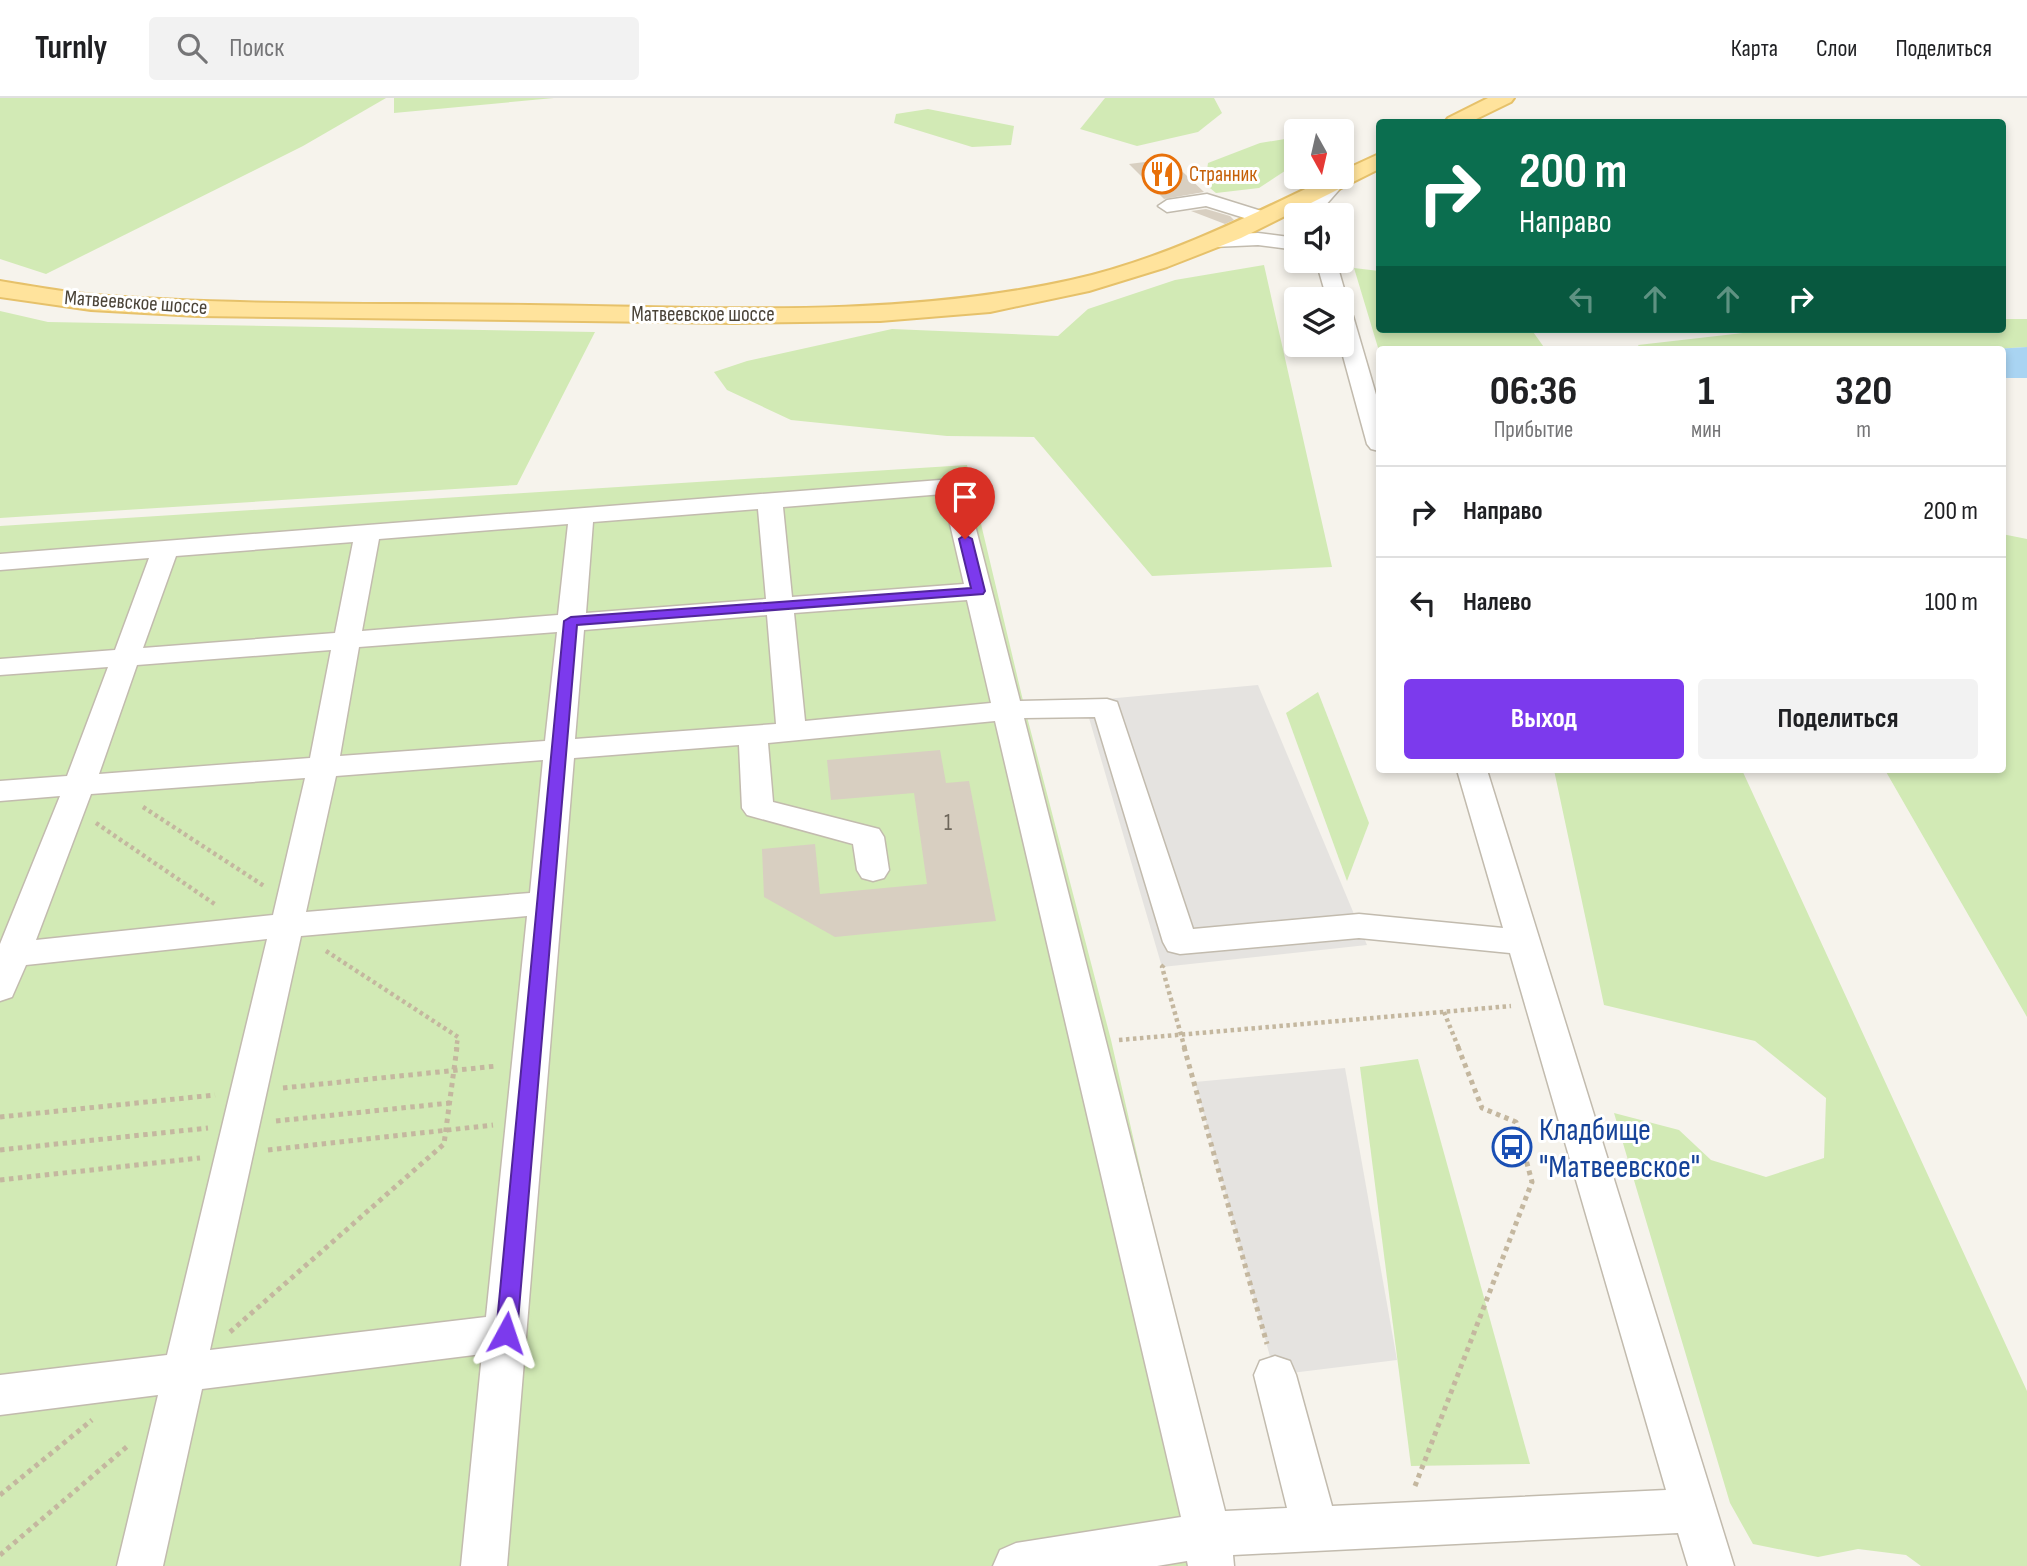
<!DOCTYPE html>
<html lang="ru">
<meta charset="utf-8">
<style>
body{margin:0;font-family:"Sofia Sans Condensed",sans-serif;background:#f2f2f2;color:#202124;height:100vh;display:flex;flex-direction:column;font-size:26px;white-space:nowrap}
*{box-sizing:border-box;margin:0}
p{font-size:23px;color:#757577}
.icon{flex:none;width:38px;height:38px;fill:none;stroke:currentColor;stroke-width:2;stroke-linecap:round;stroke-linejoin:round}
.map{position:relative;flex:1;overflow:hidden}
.drawer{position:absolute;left:1376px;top:248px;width:630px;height:427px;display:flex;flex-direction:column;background:#fff;border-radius:7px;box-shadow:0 4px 10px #0003}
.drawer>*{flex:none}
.top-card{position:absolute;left:1376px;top:21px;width:630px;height:214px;border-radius:7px;box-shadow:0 4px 10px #0003;background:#0b6e4f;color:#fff;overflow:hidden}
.needle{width:46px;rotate:172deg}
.buttons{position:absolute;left:1284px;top:21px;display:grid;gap:14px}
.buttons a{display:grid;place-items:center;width:70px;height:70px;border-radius:7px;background:#fff;box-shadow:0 4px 10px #0003;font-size:35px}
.pin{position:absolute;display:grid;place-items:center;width:60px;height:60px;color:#fff;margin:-72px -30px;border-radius:50% 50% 50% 0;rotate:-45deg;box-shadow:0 0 7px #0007}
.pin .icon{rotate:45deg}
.me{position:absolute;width:77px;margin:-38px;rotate:5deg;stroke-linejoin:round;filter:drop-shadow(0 0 5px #0008)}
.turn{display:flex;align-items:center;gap:24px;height:147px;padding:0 28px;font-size:32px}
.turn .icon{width:91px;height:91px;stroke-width:2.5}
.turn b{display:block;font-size:49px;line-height:60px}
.lanes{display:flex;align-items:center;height:66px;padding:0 28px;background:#0003;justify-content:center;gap:35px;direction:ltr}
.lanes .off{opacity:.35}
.eta{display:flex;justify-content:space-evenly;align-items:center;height:119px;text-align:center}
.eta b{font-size:42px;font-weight:700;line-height:49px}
.primary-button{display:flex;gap:14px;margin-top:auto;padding:14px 28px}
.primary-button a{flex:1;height:80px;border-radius:7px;background:#7c3aed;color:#fff;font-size:28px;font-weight:700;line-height:80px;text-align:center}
.primary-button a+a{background:#f2f2f2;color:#202124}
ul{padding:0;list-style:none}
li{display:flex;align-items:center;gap:21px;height:91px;padding:0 28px;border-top:2px solid #e0e0e0}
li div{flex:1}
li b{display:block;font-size:26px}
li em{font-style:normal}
header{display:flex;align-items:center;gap:42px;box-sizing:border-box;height:98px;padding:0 35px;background:#fff;border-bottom:2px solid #e0e0e0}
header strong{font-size:33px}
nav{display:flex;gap:38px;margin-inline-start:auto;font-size:24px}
.search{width:490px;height:63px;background:#f2f2f2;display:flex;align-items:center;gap:18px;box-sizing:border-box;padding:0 24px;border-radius:7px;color:#757577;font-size:26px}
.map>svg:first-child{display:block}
.green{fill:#d2eab5}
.parking{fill:#e5e3e0}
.water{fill:#a9d4f2}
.building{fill:#d8cfc1}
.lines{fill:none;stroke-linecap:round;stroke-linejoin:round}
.minor-casing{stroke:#c2bbae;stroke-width:3}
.major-casing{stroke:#e6c16a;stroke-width:4}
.path-far1{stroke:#c4b79f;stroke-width:4.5;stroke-dasharray:3.5 3.5;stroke-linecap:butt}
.path{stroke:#c4b79f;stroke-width:5;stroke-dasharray:4.5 4.5;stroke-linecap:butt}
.minor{fill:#fff;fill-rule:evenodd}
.major{fill:#ffe39c;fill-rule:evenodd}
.route{fill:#7c3aed;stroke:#51269a;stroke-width:2}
.labels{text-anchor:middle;stroke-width:6;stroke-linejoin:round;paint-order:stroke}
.far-food-label{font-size:21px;fill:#c56008;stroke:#fff;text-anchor:start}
.far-street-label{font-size:21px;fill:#4b4439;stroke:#fff}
.number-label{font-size:23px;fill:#6e675b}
.near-transit-label{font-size:32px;fill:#164399;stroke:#fff;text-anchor:start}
</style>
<header>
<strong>Turnly</strong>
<div class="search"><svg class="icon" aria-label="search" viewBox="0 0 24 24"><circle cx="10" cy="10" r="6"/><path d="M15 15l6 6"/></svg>Поиск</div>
<nav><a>Карта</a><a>Слои</a><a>Поделиться</a></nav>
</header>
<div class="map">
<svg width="2027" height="1468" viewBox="0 0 2027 1468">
<rect width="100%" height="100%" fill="#f6f3ec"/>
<g class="green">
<polygon points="0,0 386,0 303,48 46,176 0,161"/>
<polygon points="394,0 554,0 394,15"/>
<polygon points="1105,0 1214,0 1222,15 1198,34 1137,48 1080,31"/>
<polygon points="928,11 1014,28 1011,47 972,49 894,25 896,16"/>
<polygon points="1297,39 1297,65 1259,90 1216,95 1205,86 1208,65 1260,45"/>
<polygon points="1264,167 1332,469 1152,478 1034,339 947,338 791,322 727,292 714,274 747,263 892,231 1058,238 1088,211 1175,182"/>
<polygon points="1354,170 1379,173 1379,231 1531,231 1546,252 1379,253"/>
<polygon points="0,213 48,224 595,234 517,387 0,420"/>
<polygon points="2002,221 2027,221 2027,249 1978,252 1641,252 1638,247 1778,231 2002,231"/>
<polygon points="967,367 1025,611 1111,942 1223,1435 1227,1468 0,1468 0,428"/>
<polygon points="2002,436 2027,441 2027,919 1885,672 2002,672"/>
<polygon points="1318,594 1369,725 1347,783 1286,615"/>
<polygon points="1554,672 1742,672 2027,1293 2027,1468 1921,1468 1906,1457 1858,1451 1818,1459 1753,1446 1730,1405 1614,1015 1679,1032 1711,1062 1766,1079 1824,1060 1826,1000 1755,943 1604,907"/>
<polygon points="1418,961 1530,1366 1411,1368 1360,969"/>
</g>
<g class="parking">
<polygon points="1258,587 1367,847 1162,869 1084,603"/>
<polygon points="1345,970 1397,1262 1275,1277 1195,984"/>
</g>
<polygon class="water" points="2027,249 2027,280 2002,280 2002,252 1978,252"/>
<g class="building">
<polygon points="1169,61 1204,94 1164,101 1129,66"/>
<polygon points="1206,111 1230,118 1234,122 1225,126 1191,113"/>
<polygon points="940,652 946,685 969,683 996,823 835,839 764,799 762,751 815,746 820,796 927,786 914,695 831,702 827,662"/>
</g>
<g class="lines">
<defs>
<g id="minor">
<polygon points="1338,79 1346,84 1324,109 1325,117 1307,117 1306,108 1308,104 1331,80"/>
<polygon points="1207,96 1271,116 1274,120 1264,126 1206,108 1167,114 1158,108 1167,102"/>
<polygon points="1258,135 1297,140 1297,152 1258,147 1213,149 1203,143 1213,137"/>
<polygon points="1316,163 1336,163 1347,201 1344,205 1342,201 1327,201"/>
<polygon points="1342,212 1349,214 1353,218 1379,307 1379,353 1371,351 1367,346 1340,247 1342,247"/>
<path d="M953,381L962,383L965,388L1020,603L1107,601L1117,604L1193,831L1359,816L1503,830L1457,672H1487L1734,1468H1688L1678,1435L1233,1457L1234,1468H1188L1187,1463L1157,1468H993L1000,1452L1016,1445L1181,1419L995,623L768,645L773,704L879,731L884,739L889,772L884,780L873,783L862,780L857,772L853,746L747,717L742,710L739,647L574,660L507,1468H461L482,1256L202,1291L163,1468H117L158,1297L0,1317V1277L167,1257L267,841L26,867L12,899L0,903V846L60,698L0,703V683L67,678L108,569L0,577V561L115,552L149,460L0,472V456ZM943,396L964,486L792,499L783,409ZM758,411L766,501L586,515L593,424ZM568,426L558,517L362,533L379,441ZM353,444L335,535L143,550L176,458ZM967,502L991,605L805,623L794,515ZM767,517L776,626L575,641L584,532ZM557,534L545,643L340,658L359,549ZM331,552L310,660L99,676L137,567ZM1095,619L1163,844L1168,853L1180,856L1359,840L1510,855L1666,1392L1332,1408L1296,1277L1290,1263L1275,1258L1260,1263L1254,1277L1287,1410L1225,1413L1024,620ZM543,662L530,795L306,814L336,678ZM305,680L273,817L36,842L91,696ZM527,818L486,1219L210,1252L301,838Z"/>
</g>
<g id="major">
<polygon points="1488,0 1514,0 1511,4 1470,24 1445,24 1448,20"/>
<path d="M1379,56V71L1241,140L1167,169L1089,193L990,214L880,223L734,225L197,218L91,212L0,199V183C31,188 63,194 94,197C239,208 385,205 529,207C709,209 894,221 1071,182C1162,162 1247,119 1330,79H1342V73Z"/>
</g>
</defs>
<use href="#minor" class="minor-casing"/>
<use href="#major" class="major-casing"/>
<g class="path-far1">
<polyline points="143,709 264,788"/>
<polyline points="96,725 216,807"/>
<polyline points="326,853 458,939 456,951"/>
<polyline points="1164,867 1162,869 1185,951"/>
<polyline points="1444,914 1459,951"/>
<polyline points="1119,942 1511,908"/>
</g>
<g class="path">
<polyline points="1184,949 1267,1246"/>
<polyline points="283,990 497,968"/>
<polyline points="0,1019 215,997"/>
<polyline points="276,1023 450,1005"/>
<polyline points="0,1052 208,1030"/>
<polyline points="268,1052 493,1027"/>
<polyline points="0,1082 200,1060"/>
<polyline points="230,1234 444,1046 457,949"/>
<polyline points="1415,1388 1532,1084 1516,1024 1482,1010 1458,949"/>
<polyline points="0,1397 92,1322"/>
<polyline points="0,1457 130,1346"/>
</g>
<use href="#minor" class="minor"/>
<use href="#major" class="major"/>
</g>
<polygon class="route" points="965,437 972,441 985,493 983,496 577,527 517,1235 514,1241 506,1244 499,1241 496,1235 564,523 571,519 971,490 959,441"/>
<defs>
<symbol id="restaurant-ring" viewBox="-11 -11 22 22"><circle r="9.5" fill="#fff" stroke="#e8710a" stroke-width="1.5"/><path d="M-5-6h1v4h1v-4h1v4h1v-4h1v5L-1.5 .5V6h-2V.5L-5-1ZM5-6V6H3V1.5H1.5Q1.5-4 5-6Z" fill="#e8710a"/></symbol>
<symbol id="bus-ring" viewBox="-11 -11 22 22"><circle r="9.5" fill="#fff" stroke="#1a4fb4" stroke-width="1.5"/><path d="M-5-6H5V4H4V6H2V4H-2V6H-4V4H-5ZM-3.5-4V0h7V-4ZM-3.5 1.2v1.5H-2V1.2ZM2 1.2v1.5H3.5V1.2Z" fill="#1a4fb4"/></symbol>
</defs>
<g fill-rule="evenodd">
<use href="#restaurant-ring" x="1140" y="54" width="44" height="44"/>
<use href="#bus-ring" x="1490" y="1027" width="44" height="44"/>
</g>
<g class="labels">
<g class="far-food-label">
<text x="1189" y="83">Странник</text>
</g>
<g class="far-street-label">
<text transform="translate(136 204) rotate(4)" y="7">Матвеевское шоссе</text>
<text x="703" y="223">Матвеевское шоссе</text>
</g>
<g class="number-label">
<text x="948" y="732">1</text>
</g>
<g class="near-transit-label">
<text x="1539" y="1042">Кладбище<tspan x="1539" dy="37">"Матвеевское"</tspan></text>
</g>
</g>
</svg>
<div class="buttons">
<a><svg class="needle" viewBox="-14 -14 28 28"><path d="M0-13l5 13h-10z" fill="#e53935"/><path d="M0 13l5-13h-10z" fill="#757577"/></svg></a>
<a><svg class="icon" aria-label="sound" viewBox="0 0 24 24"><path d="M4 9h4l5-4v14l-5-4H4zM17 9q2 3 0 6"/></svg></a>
<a><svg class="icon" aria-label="layers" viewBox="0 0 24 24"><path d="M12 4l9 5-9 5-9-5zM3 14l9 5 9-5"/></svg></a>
</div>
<div class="pin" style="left:965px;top:441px;background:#d93025"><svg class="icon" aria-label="arrive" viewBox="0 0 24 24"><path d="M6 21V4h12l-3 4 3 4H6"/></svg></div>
<svg class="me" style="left:506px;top:1235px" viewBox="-20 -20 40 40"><path d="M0-17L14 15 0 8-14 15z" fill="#7c3aed" stroke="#fff" stroke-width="4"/></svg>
<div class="top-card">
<div class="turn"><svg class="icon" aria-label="right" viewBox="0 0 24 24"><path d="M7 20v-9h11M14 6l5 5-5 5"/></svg><div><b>200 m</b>Направо</div></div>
<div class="lanes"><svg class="icon off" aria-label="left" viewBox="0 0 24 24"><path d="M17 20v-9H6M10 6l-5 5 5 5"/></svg><svg class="icon off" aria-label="ahead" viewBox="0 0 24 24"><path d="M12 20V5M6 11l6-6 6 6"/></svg><svg class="icon off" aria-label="ahead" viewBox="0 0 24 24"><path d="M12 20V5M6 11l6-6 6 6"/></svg><svg class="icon" aria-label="right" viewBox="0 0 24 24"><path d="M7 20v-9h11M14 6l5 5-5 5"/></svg></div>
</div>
<section class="drawer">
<div class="eta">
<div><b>06:36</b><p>Прибытие</p></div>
<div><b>1</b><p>мин</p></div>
<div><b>320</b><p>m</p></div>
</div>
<ul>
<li><svg class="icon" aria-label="right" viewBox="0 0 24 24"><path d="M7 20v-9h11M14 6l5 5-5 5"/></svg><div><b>Направо</b></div><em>200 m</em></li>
<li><svg class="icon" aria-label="left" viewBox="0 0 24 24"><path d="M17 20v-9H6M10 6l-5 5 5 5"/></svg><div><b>Налево</b></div><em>100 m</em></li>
</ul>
<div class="primary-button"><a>Выход</a><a>Поделиться</a></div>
</section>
</div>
